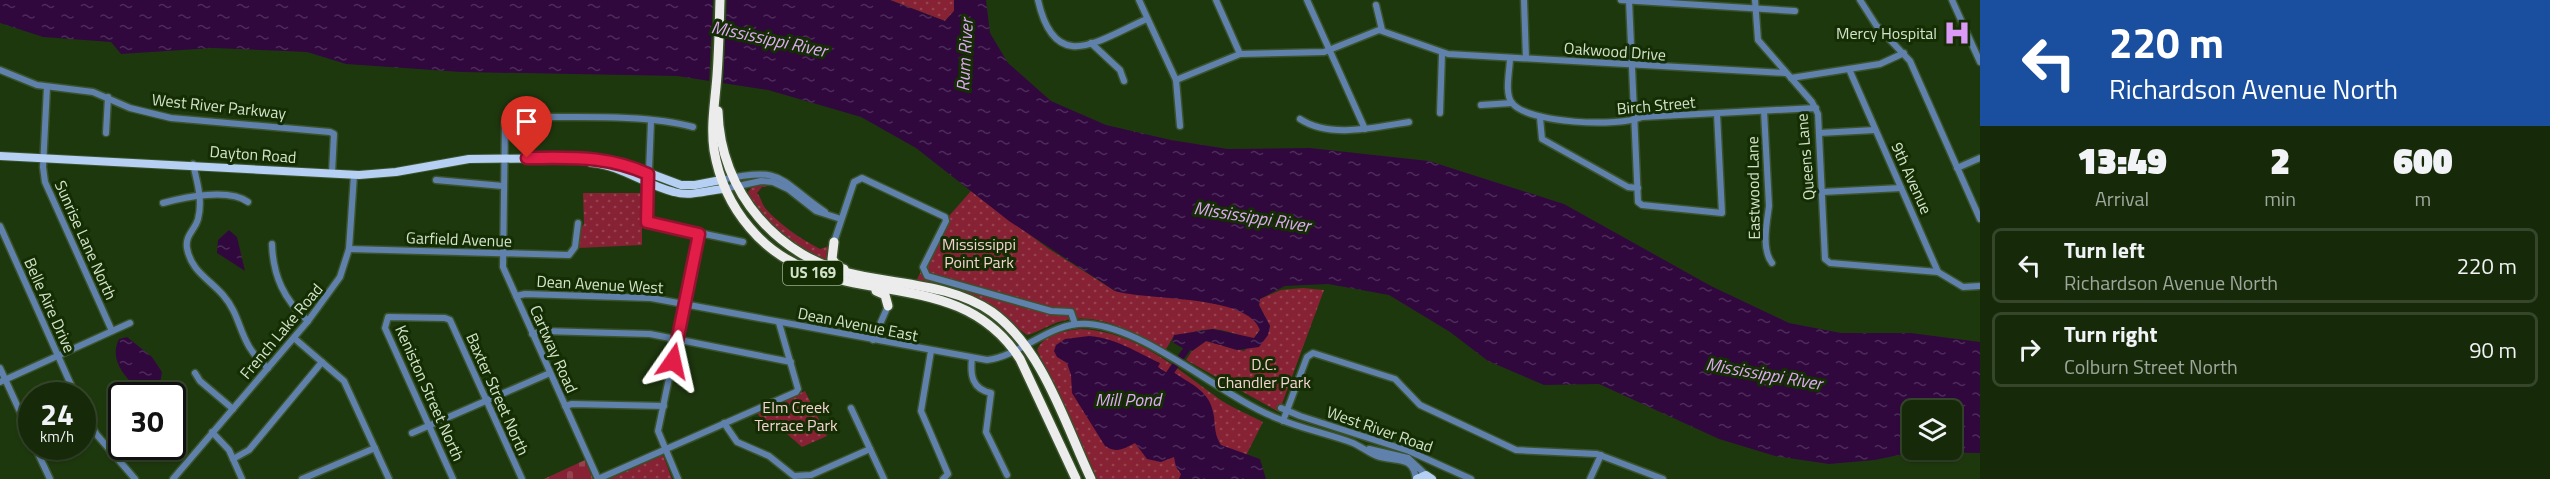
<!DOCTYPE html>
<style>
body{margin:0;font-family:"Titillium Web",sans-serif;background:#1f3213;color:#f1f3f6;height:100vh;display:flex;flex-direction:column;font-size:22px;white-space:nowrap}
*{box-sizing:border-box;margin:0}
p{font-size:20px;color:#9ea79c}
.icon{flex:none;width:33px;height:33px;fill:none;stroke:currentColor;stroke-width:2;stroke-linecap:round;stroke-linejoin:round}
.map{position:relative;flex:1;overflow:hidden}
.side{display:flex;flex-direction:column;background:#162a0a;width:570px}
.side>*{flex:none}
.guide{background:#1a4fa0;color:#fff;overflow:hidden}
.buttons{position:absolute;left:1902px;top:400px;display:grid;gap:12px}
.buttons a{display:grid;place-items:center;width:60px;height:60px;border-radius:9px;background:#162a0a;box-shadow:0 2px 4px #0004,0 0 0 2px #35462b;font-size:30px}
.speed{position:absolute;left:18px;top:382px;display:flex;gap:12px;font-size:30px;font-weight:700;text-align:center}
.speed>*{display:grid;place-content:center;width:78px;height:78px;border-radius:50%;background:#162a0a;box-shadow:0 2px 4px #0004,0 0 0 2px #35462b;line-height:1}
.speed small{font-size:15px;font-weight:400}
.speed .limit{border:3px solid #111;border-radius:9px;background:#fff;color:#111}
.pin{position:absolute;display:grid;place-items:center;width:51px;height:51px;color:#fff;margin:-62px -26px;border-radius:50% 50% 50% 0;rotate:-45deg;box-shadow:0 0 6px #0007}
.pin .icon{rotate:45deg}
.me{position:absolute;width:66px;margin:-33px;rotate:11deg;stroke-linejoin:round;filter:drop-shadow(0 0 4px #0008)}
.turn{display:flex;align-items:center;gap:21px;height:126px;padding:0 30px;font-size:27px}
.turn .icon{width:78px;height:78px;stroke-width:2.5}
.turn b{display:block;font-size:42px;line-height:51px}
.eta{display:flex;justify-content:space-evenly;align-items:center;height:102px;text-align:center}
.eta b{font-size:36px;font-weight:800;line-height:42px}
ul{padding:0;list-style:none}
li{display:flex;align-items:center;gap:18px;height:75px;margin:0 12px 9px;padding:0 18px;border:3px solid #35462b;border-radius:9px}
li div{flex:1}
li b{display:block;font-size:22px}
li em{font-style:normal}
main{display:flex;flex:1;min-height:0}
.map>svg:first-child{display:block}
.grass{fill:url(#grass-dots)}
.cemetery{fill:url(#cemetery-stones)}
.water{fill:url(#water-ripples);fill-rule:evenodd}
.pier{fill:#1e380e}
.lines{fill:none;stroke-linecap:round;stroke-linejoin:round}
.river{stroke:#30083e;stroke-width:7}
.minor-casing{stroke:#3b532c;stroke-width:9}
.major-casing{stroke:#3b532c;stroke-width:10}
.highway-casing{stroke:#3b532c;stroke-width:12}
.minor{stroke:#6081ab;stroke-width:6}
.major{stroke:#b5d0f3;stroke-width:8}
.highway{stroke:#ececec;stroke-width:9}
.route-casing{stroke:#92132f;stroke-width:15}
.route{stroke:#e11d48;stroke-width:10}
.labels{text-anchor:middle;stroke-width:6;stroke-linejoin:round;paint-order:stroke}
.shield{fill:#142d03;stroke:#9aac8f;stroke-width:1.5}
.shield-label{font-size:15px;font-weight:bold;fill:#d3e3cb}
.poi-label{font-size:16px;fill:#d3e3cb;stroke:#142d03;text-anchor:end}
.street-label{font-size:16px;fill:#d3e3cb;stroke:#142d03}
.park-label{font-size:16px;fill:#f5d2d3;stroke:#142d03}
.water-label{font-size:18px;font-style:italic;fill:#dfaaf6;stroke:#142d03}
</style>
<main>
<div class="map">
<svg width="1980" height="479" viewBox="0 0 1980 479">
<defs>
<pattern id="grass-dots" width="8" height="8" patternUnits="userSpaceOnUse" patternTransform="scale(1.5)"><rect width="8" height="8" fill="#862234"/><path d="M2 2h.1M6 6h.1" fill="none" stroke="#964250" stroke-width="1.8" stroke-linecap="round"/></pattern>
<pattern id="cemetery-stones" width="16" height="16" patternUnits="userSpaceOnUse" patternTransform="scale(1.5)"><rect width="16" height="16" fill="#862234"/><path d="M2 7V4a2 2 0 0 1 4 0v3zM10 15v-3a2 2 0 0 1 4 0v3z" fill="#964250"/></pattern>
<pattern id="water-ripples" width="26" height="14" patternUnits="userSpaceOnUse" patternTransform="scale(1.5)"><rect width="26" height="14" fill="#30083e"/><path d="M2 4q2-2 4 0t4 0M15 11q2-2 4 0t4 0" fill="none" stroke="#4d2c59"/></pattern>
</defs>
<rect width="100%" height="100%" fill="#1e380e"/>
<g class="grass">
<polygon points="890,0 954,0 954,11 945,21"/>
<path d="M763,184L767,187H762L757,193C762,199 761,203 766,209C780,225 801,239 820,249L832,245L830,263C803,251 755,223 748,192L753,186Z"/>
<path d="M971,191L1049,249L1115,291L1191,299L1236,308L1255,320L1260,330L1254,338C1242,338 1233,332 1221,330C1206,327 1187,334 1173,337L1165,351C1134,333 1099,311 1062,321C1050,324 1039,332 1027,335L981,301L956,290L916,281L949,216Z"/>
<polygon points="583,193 642,193 642,245 578,248 579,230 584,224"/>
<polygon points="1303,288 1324,290 1279,412 1186,360 1192,351 1206,341 1244,351 1270,326 1259,305 1260,299 1281,290"/>
<path d="M1080,329C1137,331 1178,370 1222,401C1235,409 1250,415 1263,422L1234,479H1097L1037,350C1044,334 1064,331 1080,329Z"/>
<polygon points="805,391 827,436 802,447 779,427 765,423 756,412"/>
<polygon points="663,455 672,479 608,479 609,479"/>
</g>
<polygon class="cemetery" points="585,460 593,479 544,479"/>
<g class="water">
<path d="M0,0H890L945,21L954,11V0H986L990,33L1008,63L1051,101L1106,125L1171,140L1228,149L1310,148L1429,161L1564,204L1711,286L1789,323L1841,333H1911L1980,342V453L1913,452L1875,460L1829,464L1775,456L1719,439L1599,384L1544,385L1488,361L1450,332L1389,295L1328,284L1285,286L1260,299L1259,305L1270,326L1268,335L1259,347L1237,350L1206,341L1192,351L1189,348L1186,350L1172,342L1174,335L1213,329L1254,338L1260,330C1248,294 1148,301 1115,291L1009,221L916,148L861,117L768,90L677,76L461,72L346,64L307,52L213,48L121,54L111,42L43,37L0,23ZM1912,411H1952V450H1912Z"/>
<polygon points="229,230 237,237 245,271 217,253 218,240"/>
<path d="M1089,336C1116,338 1136,352 1160,363L1158,367L1170,375L1173,372C1192,385 1211,391 1214,417C1215,427 1215,436 1221,445L1260,459L1266,479H1179L1181,474L1176,467L1174,457L1161,462L1147,459L1135,443C1125,448 1117,454 1105,446L1072,393L1071,375L1067,363L1057,357L1054,351L1056,345L1065,339Z"/>
<path d="M127,337L152,357L162,372L159,390L146,396C130,383 107,362 119,339Z"/>
</g>
<polygon class="pier" points="713,0 727,0 723,86 709,84"/>
<g class="lines">
<polyline class="river" points="1165,380 1191,343"/>
<defs>
<g id="minor">
<path d="M1038,0C1055,76 1098,40 1147,19"/>
<polyline points="1139,0 1176,80 1180,126"/>
<polyline points="1216,0 1240,54"/>
<polyline points="1307,0 1365,129"/>
<polyline points="1524,0 1526,58"/>
<polyline points="1621,0 1795,11"/>
<polyline points="1629,0 1638,202 1642,205 1722,213 1717,114"/>
<polyline points="1755,0 1758,40 1812,102 1818,114 1825,259 1830,263 1938,272"/>
<polyline points="1860,0 1876,25 1910,61 1980,219"/>
<polyline points="1952,0 1980,62"/>
<polyline points="1376,5 1382,30"/>
<polyline points="1091,43 1120,70 1124,81"/>
<path d="M1510,58C1510,70 1504,93 1512,103C1529,124 1619,127 1642,117L1816,108"/>
<polyline points="1849,69 1938,272 1963,287 1980,286"/>
<polyline points="0,70 37,85 93,92 130,108 171,118 330,132 334,134 332,173"/>
<polyline points="1791,78 1880,64 1904,53"/>
<polyline points="1176,80 1240,54 1324,52 1379,30 1448,54 1785,73"/>
<polyline points="47,87 43,167 45,182 112,331"/>
<polyline points="1481,105 1512,103"/>
<path d="M1764,111L1769,206C1767,222 1761,249 1772,263"/>
<polyline points="1440,113 1442,54"/>
<polyline points="1540,118 1542,139 1628,187 1638,188"/>
<path d="M1300,119C1330,139 1376,127 1409,122"/>
<polyline points="651,121 647,222 743,242"/>
<polyline points="106,133 108,97"/>
<polyline points="1819,133 1875,130"/>
<path d="M193,164C197,182 203,200 198,219C195,230 185,235 187,248C191,271 209,279 223,295C244,319 237,343 268,368"/>
<polyline points="1957,168 1980,158"/>
<polyline points="436,180 503,186"/>
<path d="M721,180C785,166 777,179 825,212"/>
<polyline points="724,189 761,181 773,182 788,189 816,211 841,219"/>
<polyline points="1822,192 1901,188"/>
<path d="M163,203C185,197 229,188 248,202"/>
<polyline points="0,226 76,396"/>
<polyline points="834,242 854,182 862,178 945,217 946,221 923,267 927,276 1051,311 1071,312 1075,324"/>
<path d="M272,244C273,276 284,300 308,321"/>
<polyline points="349,249 569,255 575,247 578,223"/>
<path d="M516,296L525,294L651,298L987,360C1024,355 1049,321 1089,324C1148,329 1220,396 1279,419C1303,429 1329,434 1353,443C1362,447 1369,453 1377,456C1387,460 1399,458 1408,463C1414,467 1415,473 1416,479"/>
<polyline points="532,334 542,331 650,334 791,362"/>
<polyline points="294,338 344,381 389,479"/>
<polyline points="873,340 888,306"/>
<polyline points="931,351 921,411 948,474 943,479"/>
<path d="M972,358C970,375 972,389 991,393L986,432L1007,475"/>
<polyline points="0,368 32,438"/>
<polyline points="195,373 200,381 233,409"/>
<polyline points="0,382 130,323"/>
<polyline points="565,406 572,404 664,406"/>
<polyline points="851,408 884,479"/>
<polyline points="1281,408 1300,416 1409,451 1471,479"/>
<polyline points="82,410 97,435 135,479"/>
<polyline points="1283,421 1307,357 1313,353 1395,379 1420,405 1516,450 1597,454 1663,479"/>
<polyline points="724,423 737,442 769,456 794,476 811,475 870,449"/>
<polyline points="212,432 229,450 242,479"/>
<polyline points="412,433 550,373"/>
<polyline points="35,447 50,479"/>
<polyline points="1369,449 1408,458 1426,475"/>
<polyline points="112,453 122,442"/>
<polyline points="233,459 249,450 322,362"/>
<polyline points="173,479 308,321 340,277 349,249 354,175"/>
<polyline points="302,479 375,448"/>
<polyline points="453,479 385,328 388,317 445,318 450,320 522,479"/>
<path d="M598,479L503,267L505,122L513,117C565,118 644,113 693,127"/>
<polyline points="598,479 796,392 798,389 779,323"/>
<polyline points="678,479 658,431 699,234"/>
<polyline points="1590,479 1601,455"/>
</g>
<g id="major">
<polyline points="0,156 359,175 396,172 469,159 574,158 620,162 681,185 695,185 721,180"/>
<path d="M591,163C621,165 645,185 674,192C691,197 707,190 724,189"/>
<polyline points="1417,479 1426,475 1432,479"/>
</g>
<g id="highway">
<path d="M720,0C719,29 719,58 716,87C714,109 711,128 714,150C719,180 731,206 750,228C826,319 954,256 1020,359L1076,479"/>
<path d="M718,111C720,192 778,259 857,275C902,285 953,285 992,312C1043,349 1065,424 1091,479"/>
<polyline points="834,242 832,259 838,267 844,269"/>
<polyline points="876,291 885,295 888,306"/>
</g>
</defs>
<use href="#minor" class="minor-casing"/>
<use href="#major" class="major-casing"/>
<use href="#highway" class="highway-casing"/>
<use href="#minor" class="minor"/>
<use href="#major" class="major"/>
<use href="#highway" class="highway"/>
</g>
<g class="lines">
<defs>
<path id="route" d="M527,158C572,158 605,155 648,174L647,222L699,234L673,361"/>
</defs>
<use href="#route" class="route-casing"/>
<use href="#route" class="route"/>
</g>
<defs>
<symbol id="hospital-bare" viewBox="-9 -9 18 18"><path d="M-5-5h3v3.5h4V-5h3V5h-3V1.5h-4V5h-3Z" fill="#da9af6" stroke="#142d03" stroke-width="2.5" paint-order="stroke"/></symbol>
</defs>
<g fill-rule="evenodd">
<use href="#hospital-bare" x="1938" y="14" width="38" height="38"/>
</g>
<g class="labels">
<rect class="shield" x="783" y="261" width="60" height="24" rx="4.5"/>
<g class="shield-label">
<text x="813" y="278">US 169</text>
</g>
<g class="poi-label">
<text x="1937" y="39">Mercy Hospital</text>
</g>
<g class="street-label">
<text transform="translate(1615 51) rotate(4)" y="6">Oakwood Drive</text>
<text transform="translate(1656 105) rotate(-5)" y="6">Birch Street</text>
<text transform="translate(219 106) rotate(6)" y="6">West River Parkway</text>
<text transform="translate(253 154) rotate(4)" y="6">Dayton Road</text>
<text transform="translate(1805 157) rotate(-95)" y="6">Queens Lane</text>
<text transform="translate(1912 178) rotate(66)" y="6">9th Avenue</text>
<text transform="translate(1753 188) rotate(-91)" y="6">Eastwood Lane</text>
<text transform="translate(459 239) rotate(2)" y="6">Garfield Avenue</text>
<text transform="translate(86 240) rotate(66)" y="6">Sunrise Lane North</text>
<text transform="translate(600 284) rotate(3)" y="6">Dean Avenue West</text>
<text transform="translate(50 305) rotate(66)" y="6">Belle Aire Drive</text>
<text transform="translate(858 324) rotate(11)" y="6">Dean Avenue East</text>
<text transform="translate(281 331) rotate(-50)" y="6">French Lake Road</text>
<text transform="translate(554 349) rotate(66)" y="6">Cartway Road</text>
<text transform="translate(430 393) rotate(66)" y="6">Keniston Street North</text>
<text transform="translate(498 394) rotate(66)" y="6">Baxter Street North</text>
<text transform="translate(1380 429) rotate(19)" y="6">West River Road</text>
</g>
<g class="park-label">
<text x="979" y="250">Mississippi<tspan x="979" dy="18">Point Park</tspan></text>
<text x="1264" y="370">D.C.<tspan x="1264" dy="18">Chandler Park</tspan></text>
<text x="796" y="413">Elm Creek<tspan x="796" dy="18">Terrace Park</tspan></text>
</g>
<g class="water-label">
<text transform="translate(769 39) rotate(12)" y="6">Mississippi River</text>
<text transform="translate(965 55) rotate(-87)" y="6">Rum River</text>
<text transform="translate(1252 217) rotate(9)" y="6">Mississippi River</text>
<text transform="translate(1764 374) rotate(10)" y="6">Mississippi River</text>
<text x="1128" y="406">Mill Pond</text>
</g>
</g>
</svg>
<div class="buttons">
<a><svg class="icon" aria-label="layers" viewBox="0 0 24 24"><path d="M12 4l9 5-9 5-9-5zM3 14l9 5 9-5"/></svg></a>
</div>
<div class="speed"><div>24<small>km/h</small></div><div class="limit">30</div></div>
<div class="pin" style="left:527px;top:158px;background:#d93025"><svg class="icon" aria-label="arrive" viewBox="0 0 24 24"><path d="M6 21V4h12l-3 4 3 4H6"/></svg></div>
<svg class="me" style="left:673px;top:361px" viewBox="-20 -20 40 40"><path d="M0-17L14 15 0 8-14 15z" fill="#e11d48" stroke="#fff" stroke-width="4"/></svg>
</div>
<section class="side">
<div class="guide">
<div class="turn"><svg class="icon" aria-label="left" viewBox="0 0 24 24"><path d="M17 20v-9H6M10 6l-5 5 5 5"/></svg><div><b>220 m</b>Richardson Avenue North</div></div>
</div>
<div class="eta">
<div><b>13:49</b><p>Arrival</p></div>
<div><b>2</b><p>min</p></div>
<div><b>600</b><p>m</p></div>
</div>
<ul>
<li><svg class="icon" aria-label="left" viewBox="0 0 24 24"><path d="M17 20v-9H6M10 6l-5 5 5 5"/></svg><div><b>Turn left</b><p>Richardson Avenue North</p></div><em>220 m</em></li>
<li><svg class="icon" aria-label="right" viewBox="0 0 24 24"><path d="M7 20v-9h11M14 6l5 5-5 5"/></svg><div><b>Turn right</b><p>Colburn Street North</p></div><em>90 m</em></li>
</ul>
</section>
</main>
